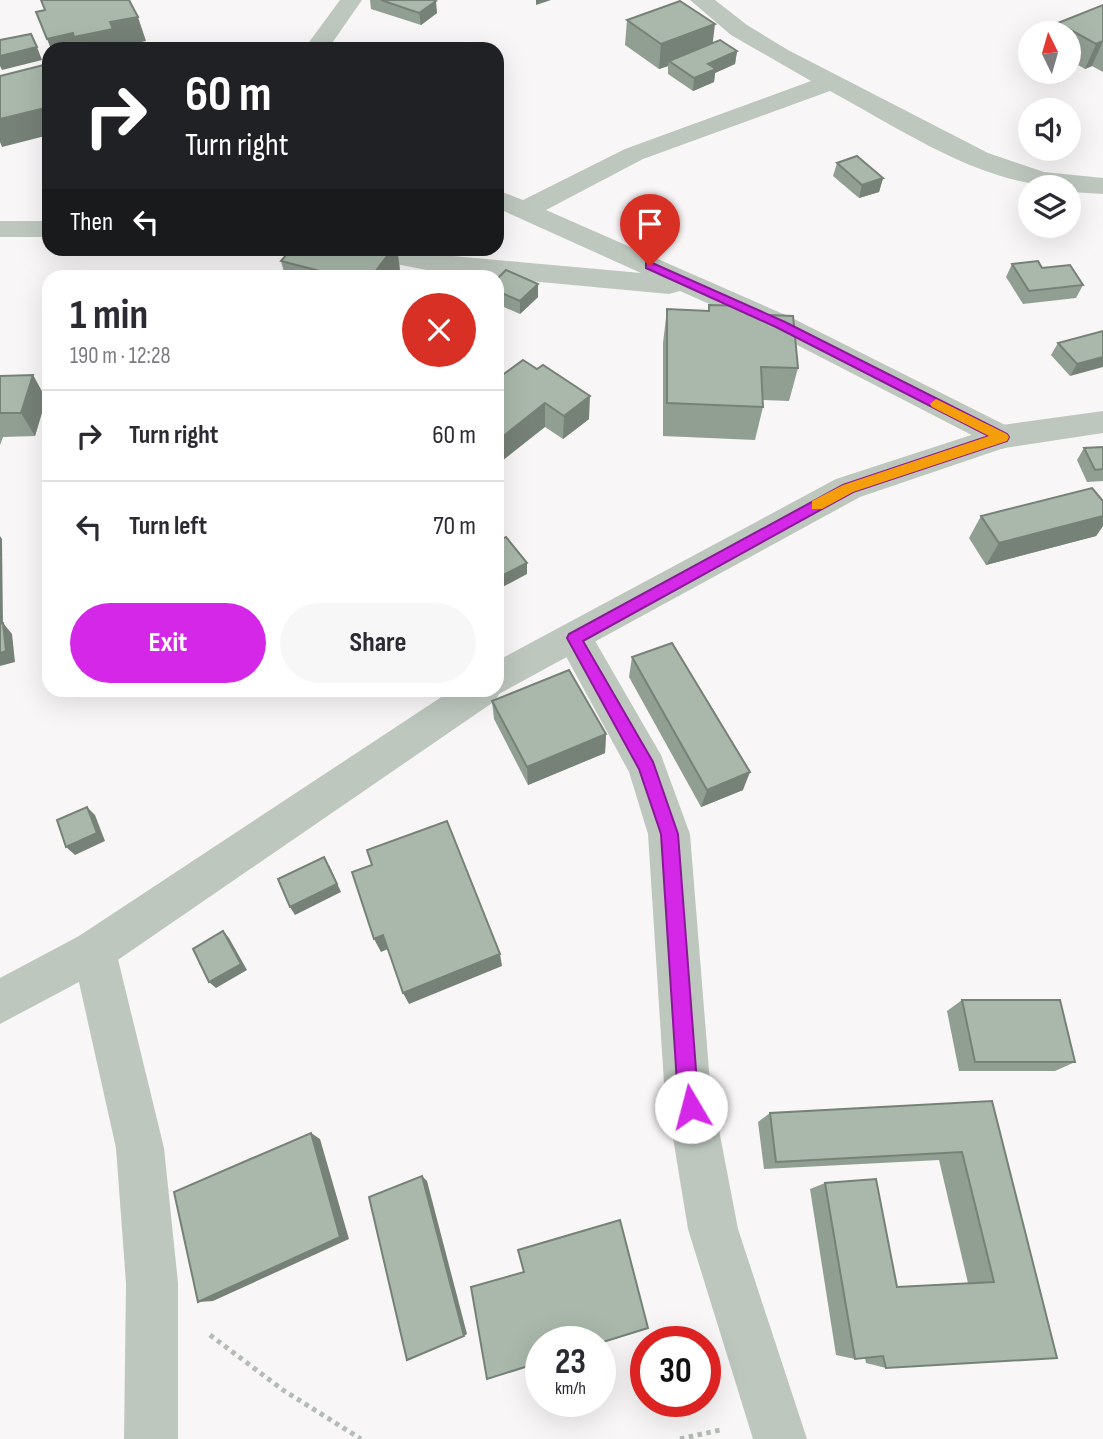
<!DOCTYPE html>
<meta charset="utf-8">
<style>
body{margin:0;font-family:"Sofia Sans Condensed",sans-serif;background:#f7f7f7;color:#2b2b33;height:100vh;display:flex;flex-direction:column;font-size:26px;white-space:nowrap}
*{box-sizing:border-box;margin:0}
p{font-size:23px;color:#7c7c81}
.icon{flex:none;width:38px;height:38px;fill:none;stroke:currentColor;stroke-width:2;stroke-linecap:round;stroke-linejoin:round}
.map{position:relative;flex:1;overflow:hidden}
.details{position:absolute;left:42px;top:270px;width:462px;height:427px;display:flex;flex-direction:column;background:#fff;border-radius:21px;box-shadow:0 7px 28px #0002}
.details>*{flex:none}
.hud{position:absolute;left:42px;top:42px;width:462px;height:214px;border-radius:21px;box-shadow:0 7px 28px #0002;background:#202124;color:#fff;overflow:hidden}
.needle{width:46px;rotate:355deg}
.controls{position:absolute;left:1018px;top:21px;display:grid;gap:14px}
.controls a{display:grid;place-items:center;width:63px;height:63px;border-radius:50%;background:#fff;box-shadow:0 7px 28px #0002;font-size:35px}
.speed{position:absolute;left:525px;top:1326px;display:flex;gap:14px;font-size:35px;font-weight:700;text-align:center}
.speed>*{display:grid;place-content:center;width:91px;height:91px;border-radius:50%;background:#fff;box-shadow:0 7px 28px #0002;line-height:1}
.speed small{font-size:18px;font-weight:400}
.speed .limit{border:10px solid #d22;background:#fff;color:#111}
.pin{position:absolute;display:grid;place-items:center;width:60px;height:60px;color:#fff;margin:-72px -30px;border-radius:50% 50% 50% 0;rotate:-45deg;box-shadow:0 0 7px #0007}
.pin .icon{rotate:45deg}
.me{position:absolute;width:77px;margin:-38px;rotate:352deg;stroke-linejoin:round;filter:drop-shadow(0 0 5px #0008)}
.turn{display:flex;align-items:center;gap:24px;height:147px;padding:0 28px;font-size:32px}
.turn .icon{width:91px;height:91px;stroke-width:2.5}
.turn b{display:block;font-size:49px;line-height:60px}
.then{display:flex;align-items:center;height:66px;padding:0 28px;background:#0003;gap:14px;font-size:26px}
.round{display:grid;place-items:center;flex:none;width:74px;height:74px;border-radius:37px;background:#f7f7f7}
.overview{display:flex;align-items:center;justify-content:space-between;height:119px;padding:0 28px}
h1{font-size:42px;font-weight:700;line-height:52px}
.primary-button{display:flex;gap:14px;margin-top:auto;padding:14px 28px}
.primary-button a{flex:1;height:80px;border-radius:42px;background:#d527e8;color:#fff;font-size:28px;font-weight:700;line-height:80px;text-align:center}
.primary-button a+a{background:#f7f7f7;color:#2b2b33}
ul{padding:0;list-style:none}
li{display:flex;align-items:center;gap:21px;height:91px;padding:0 28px;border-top:2px solid #e1e1e2}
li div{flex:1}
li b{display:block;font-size:26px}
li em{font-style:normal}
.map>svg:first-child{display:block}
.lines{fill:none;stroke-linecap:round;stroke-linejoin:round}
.path{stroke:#b4bdb5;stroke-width:5;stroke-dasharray:4.5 4.5;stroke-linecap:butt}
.minor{fill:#bdc7be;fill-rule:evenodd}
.tertiary{fill:#bdc7be;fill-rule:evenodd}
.wall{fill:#919e92}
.shaded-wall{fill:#768177}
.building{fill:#a9b8aa;stroke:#768177;stroke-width:2}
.route{fill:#d527e8;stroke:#8a1997;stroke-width:2}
.slow{fill:#f59e0b}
</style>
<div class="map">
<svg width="1103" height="1439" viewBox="0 0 1103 1439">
<rect width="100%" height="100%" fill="#f9f6f7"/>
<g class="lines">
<g class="path">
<polyline points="210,1335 283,1390 361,1439"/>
<polyline points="680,1439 720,1430"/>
</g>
<g class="minor">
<polygon points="340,0 362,0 328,49 304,49"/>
<path d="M690,0H715L747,25L788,50L988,153L1044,172L1103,178V194L1071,192L1069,187C983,187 903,130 830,91L643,159L546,210L790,317L1013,429L1018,437L1013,445L1002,449L991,445L770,331L680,291L669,294L442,273L345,254L341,248H406L442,255L641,273L497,208V190L523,200L625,149L811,81L731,35Z"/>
<rect x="0" y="221" width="49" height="16"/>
<polygon points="574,623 587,627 661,755 690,834 710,1083 738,1229 807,1439 753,1439 688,1229 664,1083 648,834 629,772 556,638 561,627"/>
<polygon points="94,930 109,936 116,951 164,1148 178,1283 178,1439 124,1439 126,1283 116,1148 72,951 79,936"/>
</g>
<polygon class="tertiary" points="1103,411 1103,433 1004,448 860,497 499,694 495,701 109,966 0,1024 0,978 79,936 452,690 497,690 497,661 836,479 1002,425"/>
</g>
<g class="wall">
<polygon points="370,0 434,0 437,13 421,25 371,9"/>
<polygon points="1103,5 1103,72 1092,66 1085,69 1069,60 1069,33 1054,33 1058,23"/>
<polygon points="627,20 712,43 737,51 735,64 715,73 714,82 693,91 668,74 668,66 659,69 625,45"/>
<polygon points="837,163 883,178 879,192 859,198 833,176"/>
<polygon points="281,261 400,269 394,276 285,276"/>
<polygon points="1012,264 1042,268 1083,285 1076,298 1023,304 1006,277"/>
<polygon points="497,279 538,284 538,297 520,314 497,304"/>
<polygon points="709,305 747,314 798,368 789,401 763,400 763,407 755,440 663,436 663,343 667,309 708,311"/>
<polygon points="1103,331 1070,376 1051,355 1058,343"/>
<polygon points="33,375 46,399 35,436 3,437 0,445 0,376"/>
<polygon points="497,379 589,419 563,439 545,427"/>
<polygon points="1103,447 1103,481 1087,482 1077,460 1084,448"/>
<polygon points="1103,501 1103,526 1096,536 986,565 969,538 981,516"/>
<polygon points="632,657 743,790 701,807 629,677"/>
<polygon points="492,701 606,734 605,753 528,785 494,719"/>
<polygon points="962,1000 1075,1062 1055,1071 959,1071 947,1011"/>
<polygon points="992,1101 1057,1358 886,1368 866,1363 865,1358 855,1359 836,1355 810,1189 825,1183 897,1287 968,1283 939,1160 764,1169 758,1122 770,1113"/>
</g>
<g class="shaded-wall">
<polygon points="536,0 551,0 536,5"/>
<polygon points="436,1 437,13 421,25 419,13"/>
<polygon points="138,17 146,41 120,47 120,49 51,49 47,39 110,22"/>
<polygon points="715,24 712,49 669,61 668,66 659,69 661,44"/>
<polygon points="1103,41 1092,66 1085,69 1096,44"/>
<polygon points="37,47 42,60 2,70 0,66 0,56"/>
<polygon points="737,51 735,64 715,73 714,82 693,91 694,78 708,64"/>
<polygon points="49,107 49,135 2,147 0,142 0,119"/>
<polygon points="883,178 879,192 859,198 862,185"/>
<polygon points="393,248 397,248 400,269 394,276 372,276"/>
<polygon points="538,284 538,297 520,314 520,301"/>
<polygon points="1103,357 1103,367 1070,376 1077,364"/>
<polygon points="33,375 46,399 35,436 21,413"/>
<polygon points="590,396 589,419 563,439 564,416"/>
<polygon points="545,403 545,427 497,465 497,441"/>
<polygon points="1103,516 1103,526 1096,536 986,565 999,543"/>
<polygon points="0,536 2,539 3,629 0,630"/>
<polygon points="527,563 527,574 497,590 497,578"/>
<polygon points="3,623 12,634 15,662 0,666 0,653"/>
<polygon points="606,734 605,753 528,785 527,767"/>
<polygon points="750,772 743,790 701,807 707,790"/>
<polygon points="87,807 95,815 105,841 75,855 66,847"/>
<polygon points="329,865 341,892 295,915 290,907"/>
<polygon points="223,931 229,938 247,970 216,988 209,982"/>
<polygon points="383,935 390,948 381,952 374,939"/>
<polygon points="500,954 502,966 409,1004 403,993"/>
<polygon points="311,1133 320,1139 349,1239 213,1301 198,1302"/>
<polygon points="422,1176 427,1181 467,1334 464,1336"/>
</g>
<g class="building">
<polygon points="41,0 129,0 138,17 110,22 113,29 74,37 73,33 47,39 36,12 45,10"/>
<polygon points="381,0 434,0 436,1 419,13"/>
<polygon points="680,1 715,24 661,44 627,20"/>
<polygon points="1103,5 1103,41 1096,44 1058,23"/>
<polygon points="31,34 37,47 0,56 0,40"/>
<polygon points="720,40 737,51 708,64 716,69 694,78 669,61"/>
<polygon points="44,65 49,75 49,107 0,119 0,76"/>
<polygon points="857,156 883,178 862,185 837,163"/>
<polygon points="292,248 393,248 372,276 339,276 281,261"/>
<polygon points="1038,261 1042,268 1070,265 1083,285 1029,291 1012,264"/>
<polygon points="506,270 538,284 520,301 497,291 497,279"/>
<polygon points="709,305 746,306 747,314 793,316 798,368 761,367 763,407 667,403 667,309 709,311"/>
<polygon points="1103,331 1103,357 1077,364 1058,343"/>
<polygon points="523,360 537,369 543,365 590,396 564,416 545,403 497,441 497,379"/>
<polygon points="33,375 21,413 0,413 0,376"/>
<polygon points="1103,447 1103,469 1095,470 1084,448"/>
<polygon points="1092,488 1103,501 1103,516 999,543 981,516"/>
<polygon points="506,537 527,563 497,578 497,542"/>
<polygon points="3,623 6,651 0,653 0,624"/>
<polygon points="672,643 750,772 707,790 632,657"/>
<polygon points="569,670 606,734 527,767 492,701"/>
<polygon points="87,807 97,833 66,847 57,820"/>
<polygon points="447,821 500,954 403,993 383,935 374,939 352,872 372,865 367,850"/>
<polygon points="324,857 337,884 290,907 278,879"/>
<polygon points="223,931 241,964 209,982 193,949"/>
<polygon points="962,1000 1060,1000 1075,1062 975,1062"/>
<polygon points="992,1101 1057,1358 886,1368 883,1356 855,1359 825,1183 876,1179 897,1287 994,1282 962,1152 776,1162 770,1113"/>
<polygon points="311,1133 340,1237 198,1302 174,1192"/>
<polygon points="422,1176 464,1336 407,1360 369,1197"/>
<polygon points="620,1220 648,1328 600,1343 600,1342 541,1342 541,1362 487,1379 471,1287 524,1272 518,1250"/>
</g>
<polygon class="route" points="650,262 785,322 1007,434 1009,437 1007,441 853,492 583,641 653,762 678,834 697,1083 701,1107 698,1114 691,1117 684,1114 677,1083 661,834 639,769 567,638 569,634 843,485 989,436 776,327 646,268 646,263"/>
<polygon class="slow" points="936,399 1007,434 1009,437 1007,441 853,492 822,509 812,509 812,501 843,485 989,436 932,407 930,404"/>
</svg>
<div class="controls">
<a><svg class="needle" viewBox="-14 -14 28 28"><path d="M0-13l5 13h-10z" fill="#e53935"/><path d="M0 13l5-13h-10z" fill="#7c7c81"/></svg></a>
<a><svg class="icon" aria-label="sound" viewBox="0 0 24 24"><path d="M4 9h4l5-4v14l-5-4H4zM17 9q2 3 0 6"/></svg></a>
<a><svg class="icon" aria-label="layers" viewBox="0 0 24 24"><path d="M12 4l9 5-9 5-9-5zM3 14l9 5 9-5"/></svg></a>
</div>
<div class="speed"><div>23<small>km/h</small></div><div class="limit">30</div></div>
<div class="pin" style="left:650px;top:266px;background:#d93025"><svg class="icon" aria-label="arrive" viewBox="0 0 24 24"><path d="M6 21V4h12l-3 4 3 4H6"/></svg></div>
<svg class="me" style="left:691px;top:1107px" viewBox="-20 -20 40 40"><circle r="19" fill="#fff"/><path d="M0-13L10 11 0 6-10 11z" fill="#d527e8"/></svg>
<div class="hud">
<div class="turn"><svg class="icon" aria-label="right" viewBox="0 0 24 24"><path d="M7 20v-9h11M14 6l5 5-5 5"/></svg><div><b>60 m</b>Turn right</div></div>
<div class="then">Then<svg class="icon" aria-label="left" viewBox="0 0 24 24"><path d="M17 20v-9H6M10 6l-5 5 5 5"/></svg></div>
</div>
<section class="details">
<div class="overview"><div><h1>1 min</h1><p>190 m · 12:28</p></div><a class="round" style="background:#d93025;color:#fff"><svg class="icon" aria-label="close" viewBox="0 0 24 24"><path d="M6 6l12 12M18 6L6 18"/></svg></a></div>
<ul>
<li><svg class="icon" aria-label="right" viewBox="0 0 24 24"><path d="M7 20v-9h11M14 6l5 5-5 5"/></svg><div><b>Turn right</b></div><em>60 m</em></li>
<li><svg class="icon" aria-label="left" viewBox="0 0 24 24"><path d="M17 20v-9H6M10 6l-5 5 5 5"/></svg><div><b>Turn left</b></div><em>70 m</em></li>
</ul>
<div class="primary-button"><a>Exit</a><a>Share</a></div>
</section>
</div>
